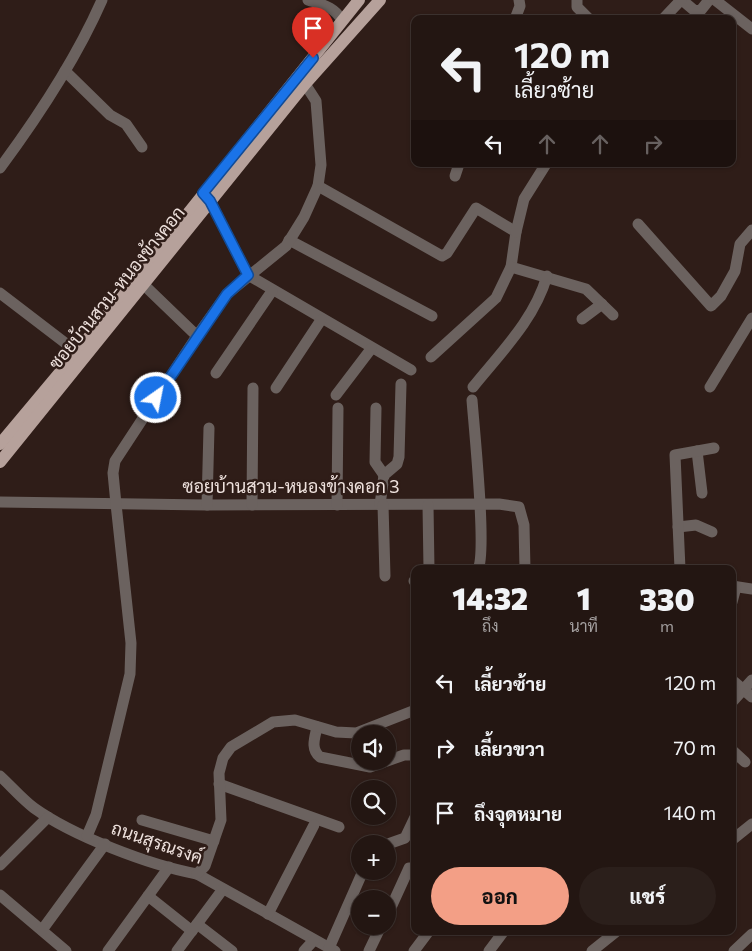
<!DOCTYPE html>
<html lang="th">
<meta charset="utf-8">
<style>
body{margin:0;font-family:Commissioner,Sarabun,sans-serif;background:#2b1f1b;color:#f1f3f6;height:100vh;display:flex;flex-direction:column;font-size:19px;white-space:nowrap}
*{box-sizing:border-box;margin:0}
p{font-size:16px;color:#a39f9f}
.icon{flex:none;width:28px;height:28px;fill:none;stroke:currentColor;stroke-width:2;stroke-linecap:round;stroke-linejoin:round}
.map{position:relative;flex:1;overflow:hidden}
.sheet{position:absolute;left:411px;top:565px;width:325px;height:370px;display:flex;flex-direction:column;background:#231612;border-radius:10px;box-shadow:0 1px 4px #0004,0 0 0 1px #403532}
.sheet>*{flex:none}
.banner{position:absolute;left:411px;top:15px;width:325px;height:152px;border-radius:10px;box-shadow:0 1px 4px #0004,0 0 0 1px #403532;background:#231612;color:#f1f3f6;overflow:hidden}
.controls{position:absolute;left:351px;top:725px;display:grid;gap:10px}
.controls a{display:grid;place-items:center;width:45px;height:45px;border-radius:50%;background:#231612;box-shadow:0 1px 4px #0004,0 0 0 1px #403532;font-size:25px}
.pin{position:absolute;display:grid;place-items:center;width:42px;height:42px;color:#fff;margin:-51px -21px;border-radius:50% 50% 50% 0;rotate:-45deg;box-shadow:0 0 5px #0007}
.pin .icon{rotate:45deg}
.me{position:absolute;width:55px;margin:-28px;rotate:33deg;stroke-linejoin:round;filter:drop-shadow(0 0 4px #0008)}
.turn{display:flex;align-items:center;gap:18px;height:105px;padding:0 20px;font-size:22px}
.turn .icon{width:65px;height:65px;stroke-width:2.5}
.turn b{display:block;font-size:35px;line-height:42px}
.lanes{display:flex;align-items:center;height:48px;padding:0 20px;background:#0003;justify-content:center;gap:25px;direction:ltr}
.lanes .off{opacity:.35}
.eta{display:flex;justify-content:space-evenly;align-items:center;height:85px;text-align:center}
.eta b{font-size:30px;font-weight:800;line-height:35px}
.button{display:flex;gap:10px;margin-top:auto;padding:10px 20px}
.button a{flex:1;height:58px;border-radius:30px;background:#f39f86;color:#111;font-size:20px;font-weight:800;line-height:58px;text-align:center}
.button a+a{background:#2b1f1b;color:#f1f3f6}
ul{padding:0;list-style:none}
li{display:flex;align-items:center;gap:15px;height:65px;padding:0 20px}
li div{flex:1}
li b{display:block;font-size:19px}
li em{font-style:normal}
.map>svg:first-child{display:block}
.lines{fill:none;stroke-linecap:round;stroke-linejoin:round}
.minor{stroke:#6b625f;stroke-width:11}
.major{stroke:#b6a19b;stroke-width:12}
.route-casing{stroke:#114b97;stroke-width:12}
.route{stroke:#1a73e8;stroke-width:9}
.labels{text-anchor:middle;stroke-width:5;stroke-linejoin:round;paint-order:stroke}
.street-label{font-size:18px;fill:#ede0dc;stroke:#2f1d18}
</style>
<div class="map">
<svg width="752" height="951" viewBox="0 0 752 951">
<rect width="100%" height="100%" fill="#2f1d18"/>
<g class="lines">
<g class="minor">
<path d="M308,0C323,5 333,6 342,20"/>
<polyline points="577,0 577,7 589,19"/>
<polyline points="682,0 695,11 701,10 709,0"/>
<polyline points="715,0 752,29"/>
<polyline points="515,19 520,6 519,0"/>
<polyline points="663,19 681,0"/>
<polyline points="65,71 110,115 126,124 142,147"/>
<path d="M0,168C37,118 77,57 102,0"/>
<polyline points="455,176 459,164"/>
<polyline points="318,186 442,256 447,253 476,208 516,232 511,267 496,298 431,357"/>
<polyline points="204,195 210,201 248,275 411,370"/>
<polyline points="638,224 711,306 721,296 735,271 740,244 752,230"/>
<polyline points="516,232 524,199 546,164"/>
<polyline points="289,240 432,316"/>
<polyline points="511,267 586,289 613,315"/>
<polyline points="143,284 197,336"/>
<polyline points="0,293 77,352"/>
<polyline points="582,319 602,304"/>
<polyline points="216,373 272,291"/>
<path d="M473,387C502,351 534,320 547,276"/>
<polyline points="710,387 752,318"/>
<polyline points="276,388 321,320"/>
<polyline points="336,395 371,349"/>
<path d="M472,400C474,427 487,552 478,569"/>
<polyline points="376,408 375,462 384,475"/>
<polyline points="697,451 702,493"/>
<polyline points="0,502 207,505 499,504 519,507 524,525 525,569"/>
<polyline points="207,505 209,428"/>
<polyline points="252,505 253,388"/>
<polyline points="337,505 338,408"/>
<polyline points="380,505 384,475 397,464 399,457 401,384"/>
<polyline points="383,505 385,576"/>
<polyline points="428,505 429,569"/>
<polyline points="678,527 696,525 712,532"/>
<polyline points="680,569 675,455 714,448"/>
<polyline points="414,581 415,580"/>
<polyline points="732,586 752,589"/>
<polyline points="732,602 736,587"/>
<polyline points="732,680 752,697"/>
<polyline points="732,702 752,680"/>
<path d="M317,727C315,737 310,749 320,757L370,767L404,755H415"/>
<polyline points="732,750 745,762"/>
<path d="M0,776C11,786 22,799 34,808C73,836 149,865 197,874L335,951"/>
<polyline points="219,784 339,827"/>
<polyline points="142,820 214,841"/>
<polyline points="87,836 96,815 130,674 131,643 116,504 113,473 115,461 197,336 227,294 286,246 304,217 318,186 321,165 316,101 305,84"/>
<polyline points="732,840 752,824"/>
<polyline points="388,844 405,838 415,817"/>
<polyline points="0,865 48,817"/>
<polyline points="197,874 205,866 221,820 219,773 223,758 231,747 273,722 295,720 336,732 356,733 415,710"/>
<polyline points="0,895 66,951"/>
<polyline points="148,896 192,931"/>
<polyline points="268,914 314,825"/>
<polyline points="388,914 409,868 415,868"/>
<polyline points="197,924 232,951"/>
<polyline points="42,930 105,844"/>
<polyline points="329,948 363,871"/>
<polyline points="108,951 169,867"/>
<polyline points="177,951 223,889"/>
<polyline points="304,951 314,940"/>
<polyline points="369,951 381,926"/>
<polyline points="414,951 429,931"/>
<polyline points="489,951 504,931"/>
<polyline points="592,951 617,931"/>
<polyline points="734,951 752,934"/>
</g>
<g class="major">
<polyline points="0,444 77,352 359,0"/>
<polyline points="0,462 305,84 380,0"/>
</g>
</g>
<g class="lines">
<defs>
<polyline id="route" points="156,398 227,294 248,275 210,201 203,193 313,58"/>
</defs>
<use href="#route" class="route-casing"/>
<use href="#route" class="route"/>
</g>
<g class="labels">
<g class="street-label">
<text transform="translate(117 288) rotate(-51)" y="6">ซอยบ้านสวน-หนองข้างคอก</text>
<text x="291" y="493">ซอยบ้านสวน-หนองข้างคอก 3</text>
<text transform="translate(157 843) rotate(19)" y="6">ถนนสุรณรงค์</text>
</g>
</g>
</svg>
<div class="controls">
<a><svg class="icon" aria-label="sound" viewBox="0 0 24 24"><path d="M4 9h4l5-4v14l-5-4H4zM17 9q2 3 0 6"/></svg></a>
<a><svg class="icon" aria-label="search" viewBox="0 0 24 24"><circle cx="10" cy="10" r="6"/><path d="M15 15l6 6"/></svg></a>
<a>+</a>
<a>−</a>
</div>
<div class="pin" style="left:313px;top:58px;background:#d93025"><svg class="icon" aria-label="arrive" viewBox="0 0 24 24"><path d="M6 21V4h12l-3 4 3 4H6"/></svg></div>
<svg class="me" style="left:156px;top:398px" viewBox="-20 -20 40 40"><circle r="17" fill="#1a73e8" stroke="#fff" stroke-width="3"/><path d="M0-11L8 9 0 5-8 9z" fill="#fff"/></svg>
<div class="banner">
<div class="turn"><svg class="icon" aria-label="left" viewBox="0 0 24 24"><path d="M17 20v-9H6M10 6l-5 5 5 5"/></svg><div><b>120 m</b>เลี้ยวซ้าย</div></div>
<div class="lanes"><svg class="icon" aria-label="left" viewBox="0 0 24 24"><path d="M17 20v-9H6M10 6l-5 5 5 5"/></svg><svg class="icon off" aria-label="ahead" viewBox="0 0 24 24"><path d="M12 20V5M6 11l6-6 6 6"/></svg><svg class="icon off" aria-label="ahead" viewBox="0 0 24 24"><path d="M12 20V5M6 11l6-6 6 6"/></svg><svg class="icon off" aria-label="right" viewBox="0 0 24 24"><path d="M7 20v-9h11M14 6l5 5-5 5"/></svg></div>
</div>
<section class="sheet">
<div class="eta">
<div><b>14:32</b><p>ถึง</p></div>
<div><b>1</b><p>นาที</p></div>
<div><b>330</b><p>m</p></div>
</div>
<ul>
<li><svg class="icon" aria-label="left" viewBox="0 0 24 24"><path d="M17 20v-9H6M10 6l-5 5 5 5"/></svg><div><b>เลี้ยวซ้าย</b></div><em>120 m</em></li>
<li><svg class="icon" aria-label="right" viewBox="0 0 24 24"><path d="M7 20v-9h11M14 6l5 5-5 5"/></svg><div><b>เลี้ยวขวา</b></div><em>70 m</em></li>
<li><svg class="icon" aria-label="arrive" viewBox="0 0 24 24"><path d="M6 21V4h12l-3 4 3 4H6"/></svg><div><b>ถึงจุดหมาย</b></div><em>140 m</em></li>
</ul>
<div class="button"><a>ออก</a><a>แชร์</a></div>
</section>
</div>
